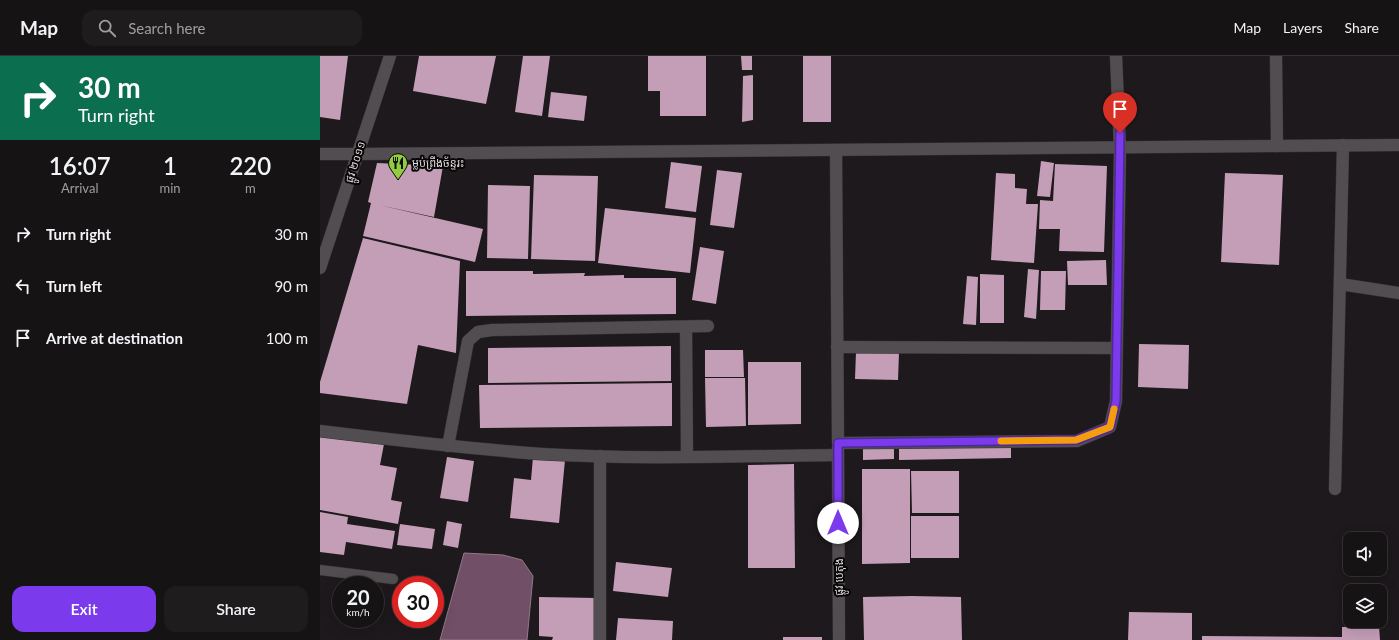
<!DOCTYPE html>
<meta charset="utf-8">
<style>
body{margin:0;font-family:Lato,"Noto Sans Khmer",sans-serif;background:#1f1c1e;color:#f1f3f6;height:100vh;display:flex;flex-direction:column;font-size:15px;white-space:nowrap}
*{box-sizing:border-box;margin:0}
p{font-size:13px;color:#9e9ea0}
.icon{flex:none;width:22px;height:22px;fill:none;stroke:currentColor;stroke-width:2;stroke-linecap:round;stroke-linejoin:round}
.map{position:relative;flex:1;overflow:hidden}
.side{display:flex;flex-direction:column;background:#161315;width:320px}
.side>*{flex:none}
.banner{background:#0b6e4f;color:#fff;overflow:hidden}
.fabs{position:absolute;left:1023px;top:476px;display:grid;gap:8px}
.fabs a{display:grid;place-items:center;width:44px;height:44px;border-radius:8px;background:#161315;box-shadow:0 4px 16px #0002,0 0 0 1px #353234;font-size:20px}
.speed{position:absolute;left:12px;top:520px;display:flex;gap:8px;font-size:20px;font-weight:700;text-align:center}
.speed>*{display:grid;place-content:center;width:52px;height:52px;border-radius:50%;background:#161315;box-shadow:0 4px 16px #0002,0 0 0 1px #353234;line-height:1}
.speed small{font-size:10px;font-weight:400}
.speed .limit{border:6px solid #d22;background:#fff;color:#111}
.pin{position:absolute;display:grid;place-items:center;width:34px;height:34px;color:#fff;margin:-41px -17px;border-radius:50% 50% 50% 0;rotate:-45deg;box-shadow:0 0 4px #0007}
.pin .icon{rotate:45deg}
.me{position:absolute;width:44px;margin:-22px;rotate:0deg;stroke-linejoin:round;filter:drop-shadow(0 0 3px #0008)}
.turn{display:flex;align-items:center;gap:14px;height:84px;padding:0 12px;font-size:18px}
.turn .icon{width:52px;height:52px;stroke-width:2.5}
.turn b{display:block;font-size:28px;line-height:34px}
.eta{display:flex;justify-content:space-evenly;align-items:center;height:68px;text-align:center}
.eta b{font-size:24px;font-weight:600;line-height:28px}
.action{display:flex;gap:8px;margin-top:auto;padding:8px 12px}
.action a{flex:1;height:46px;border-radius:12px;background:#7c3aed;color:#fff;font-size:16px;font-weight:600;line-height:46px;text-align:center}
.action a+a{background:#1f1c1e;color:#f1f3f6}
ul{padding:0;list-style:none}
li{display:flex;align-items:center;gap:12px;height:52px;padding:0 12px}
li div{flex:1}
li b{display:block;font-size:15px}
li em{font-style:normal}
header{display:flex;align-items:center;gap:24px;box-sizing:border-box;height:56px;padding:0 20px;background:#161315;border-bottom:1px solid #353234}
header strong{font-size:19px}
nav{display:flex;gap:22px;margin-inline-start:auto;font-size:14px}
.search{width:280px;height:36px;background:#1f1c1e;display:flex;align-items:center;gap:10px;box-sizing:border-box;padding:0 14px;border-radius:12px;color:#9e9ea0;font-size:15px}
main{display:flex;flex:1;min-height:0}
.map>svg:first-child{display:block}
.water{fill:#714f66;stroke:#92798a}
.building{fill:#c49eb7}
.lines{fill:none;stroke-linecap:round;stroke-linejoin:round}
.service-casing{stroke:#363435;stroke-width:11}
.minor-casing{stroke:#363435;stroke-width:13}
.tertiary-casing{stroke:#363435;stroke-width:13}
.secondary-casing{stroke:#363435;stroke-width:13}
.service{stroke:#514d50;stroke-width:10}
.minor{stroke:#514d50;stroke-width:12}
.tertiary{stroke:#514d50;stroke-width:12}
.secondary{stroke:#514d50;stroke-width:12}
.route-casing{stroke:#51269a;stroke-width:10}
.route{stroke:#7c3aed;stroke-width:7}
.slow{stroke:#f59e0b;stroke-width:7}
.labels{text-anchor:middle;stroke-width:4;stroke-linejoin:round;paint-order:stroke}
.street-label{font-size:11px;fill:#dedcdd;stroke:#070506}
.poi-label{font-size:11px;fill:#dedcdd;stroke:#070506;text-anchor:start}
</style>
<header>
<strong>Map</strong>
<div class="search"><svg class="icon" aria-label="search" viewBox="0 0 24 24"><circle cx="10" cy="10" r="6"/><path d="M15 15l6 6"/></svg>Search here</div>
<nav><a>Map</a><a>Layers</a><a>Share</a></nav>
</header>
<main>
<section class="side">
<div class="banner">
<div class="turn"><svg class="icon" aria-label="right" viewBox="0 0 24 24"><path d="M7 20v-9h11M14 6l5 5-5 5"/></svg><div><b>30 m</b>Turn right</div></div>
</div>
<div class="eta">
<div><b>16:07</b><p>Arrival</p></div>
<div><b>1</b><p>min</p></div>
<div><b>220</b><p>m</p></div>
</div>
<ul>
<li><svg class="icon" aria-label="right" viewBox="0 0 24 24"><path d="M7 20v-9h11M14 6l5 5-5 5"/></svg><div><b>Turn right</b></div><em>30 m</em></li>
<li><svg class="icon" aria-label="left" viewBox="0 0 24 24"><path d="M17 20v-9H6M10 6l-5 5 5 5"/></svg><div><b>Turn left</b></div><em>90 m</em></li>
<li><svg class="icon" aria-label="arrive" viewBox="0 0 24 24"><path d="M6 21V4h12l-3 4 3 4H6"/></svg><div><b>Arrive at destination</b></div><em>100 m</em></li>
</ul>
<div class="action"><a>Exit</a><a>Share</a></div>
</section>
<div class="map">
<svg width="1079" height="584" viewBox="0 0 1079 584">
<rect width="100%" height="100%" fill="#1d191c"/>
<polygon class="water" points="144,497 183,499 202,504 213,520 207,584 120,584"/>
<g class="building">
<polygon points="0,0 28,0 20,64 0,61"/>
<polygon points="99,0 176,0 166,48 93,35"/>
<polygon points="203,0 230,0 222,60 195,56"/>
<polygon points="328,0 386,0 386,60 340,60 340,35 328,35"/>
<polygon points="421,0 432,0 432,14 422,14"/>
<rect x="483" y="0" width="28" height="66"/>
<polygon points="433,19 433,64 422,66 423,20"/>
<polygon points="231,36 267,40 264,65 228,61"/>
<polygon points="721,105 734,107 730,141 717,140"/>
<polygon points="351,106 382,110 376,156 345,152"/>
<polygon points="57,107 123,110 114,161 59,149 163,173 155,206 43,180 51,147 48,146"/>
<polygon points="735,108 787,110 784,196 739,195 740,173 719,173 720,144 733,145"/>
<polygon points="397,114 422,117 414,172 390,169"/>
<polygon points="676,117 695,118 695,132 707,133 706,148 718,148 714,207 671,204"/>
<polygon points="905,117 963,119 959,209 901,206"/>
<polygon points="214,119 278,120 275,205 211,203"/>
<polygon points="168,129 210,130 208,203 167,202"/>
<polygon points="285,152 376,162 370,217 278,207"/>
<polygon points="43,182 140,205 136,297 98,289 87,348 0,337 0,326"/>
<polygon points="380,191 404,195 396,248 372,244"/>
<polygon points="786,204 787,229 748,229 747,205"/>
<polygon points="708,213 719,214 716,263 704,261"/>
<polygon points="146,215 213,215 213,218 265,217 264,220 304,219 304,222 356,222 356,258 146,260"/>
<polygon points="721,215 746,215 745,254 720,254"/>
<polygon points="660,218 684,219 684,267 660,267"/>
<polygon points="647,220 658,221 656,269 643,268"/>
<polygon points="819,288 869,289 868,333 818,331"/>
<polygon points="351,290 351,325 168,327 168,292"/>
<polygon points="385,294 423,294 424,321 385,321"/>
<polygon points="536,296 579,297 578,324 535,323"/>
<polygon points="428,306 481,306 481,368 428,369"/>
<polygon points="385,322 425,322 426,370 386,371"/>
<polygon points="352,327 352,370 160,372 159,329"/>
<polygon points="0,379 64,388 60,409 77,412 71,444 82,446 78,468 0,454"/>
<polygon points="574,389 574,403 543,404 543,390"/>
<polygon points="691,389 691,402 579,404 579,390"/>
<polygon points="127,401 154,405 148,446 120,442"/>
<polygon points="213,401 245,404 239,467 190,462 194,422 211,424"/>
<polygon points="474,408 475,512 428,512 428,409"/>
<polygon points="542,413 590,413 590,507 542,508"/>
<polygon points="591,415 639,415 639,457 592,457"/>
<polygon points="0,456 28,461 27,468 75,475 72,493 26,486 24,499 0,496"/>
<rect x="591" y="460" width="48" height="42"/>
<polygon points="127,465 142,468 138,492 123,489"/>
<polygon points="80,468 115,473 112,493 77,489"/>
<polygon points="296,506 352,512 348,541 293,535"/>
<polygon points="592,540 641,541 642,584 544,584 543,541"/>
<polygon points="219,541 277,542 276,584 232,584 233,581 219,580"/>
<polygon points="809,556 872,557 872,584 808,584"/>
<polygon points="298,562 353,565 352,584 296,584"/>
<polygon points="1059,570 1060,584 882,584 882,580 1022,581 1022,571"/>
<rect x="463" y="581" width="39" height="3"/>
</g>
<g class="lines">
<defs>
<polyline id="service" points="0,514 73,523"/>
<g id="minor">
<polyline points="956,0 957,90"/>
<polyline points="516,94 518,387 757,385 790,371 796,345 800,92 796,0"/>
<polyline points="0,98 38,98"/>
<polyline points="1020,228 1079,237"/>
<polyline points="366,271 367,400"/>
<polyline points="517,291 795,292"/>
<path d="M0,375C74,384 148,393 222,398C320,404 420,400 518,399"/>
<polyline points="128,390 148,285 158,276 172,274 388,270"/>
<polyline points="518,392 519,584"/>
<polyline points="1015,433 1023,89"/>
<polyline points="280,584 280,400"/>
</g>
<polyline id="tertiary" points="38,98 1079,89"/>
<polyline id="secondary" points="0,212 70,0"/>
</defs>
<use href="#service" class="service-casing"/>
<use href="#minor" class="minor-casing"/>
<use href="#tertiary" class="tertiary-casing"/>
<use href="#secondary" class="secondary-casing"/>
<use href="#service" class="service"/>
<use href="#minor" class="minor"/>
<use href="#tertiary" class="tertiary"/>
<use href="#secondary" class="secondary"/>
</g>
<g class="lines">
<defs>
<polyline id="route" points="518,467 518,387 756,384 790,371 796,345 800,77"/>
</defs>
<use href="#route" class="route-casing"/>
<use href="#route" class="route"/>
<polyline class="slow" points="681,385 756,384 790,371 794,353"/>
</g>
<defs>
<symbol id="restaurant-pin" viewBox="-11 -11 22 30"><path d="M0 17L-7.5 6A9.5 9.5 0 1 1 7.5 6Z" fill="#92cd3e" stroke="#070506"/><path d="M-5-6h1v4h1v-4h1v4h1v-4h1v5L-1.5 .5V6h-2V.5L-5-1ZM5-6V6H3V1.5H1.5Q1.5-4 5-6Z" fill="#111"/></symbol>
</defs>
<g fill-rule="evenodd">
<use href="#restaurant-pin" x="67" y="96" width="22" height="30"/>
</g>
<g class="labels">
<g class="street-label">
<text transform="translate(35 106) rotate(-72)" y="4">ផ្លូវ ២០១១</text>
<text transform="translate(519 521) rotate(-90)" y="4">ផ្លូវ បេតុង</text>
</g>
<g class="poi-label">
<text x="92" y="111">ម្លប់ព្រីងច័ន្ទរះ</text>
</g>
</g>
</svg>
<div class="fabs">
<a><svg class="icon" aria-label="sound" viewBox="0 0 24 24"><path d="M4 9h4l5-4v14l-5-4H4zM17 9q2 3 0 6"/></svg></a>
<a><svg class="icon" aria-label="layers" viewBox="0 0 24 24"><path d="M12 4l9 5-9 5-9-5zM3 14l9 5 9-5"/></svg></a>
</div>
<div class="speed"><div>20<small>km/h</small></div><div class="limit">30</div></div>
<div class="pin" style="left:800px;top:77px;background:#d93025"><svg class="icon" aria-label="arrive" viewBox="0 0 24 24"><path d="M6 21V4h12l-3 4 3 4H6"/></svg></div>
<svg class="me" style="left:518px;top:467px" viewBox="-20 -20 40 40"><circle r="19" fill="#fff"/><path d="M0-13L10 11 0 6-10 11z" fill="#7c3aed"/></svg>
</div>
</main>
